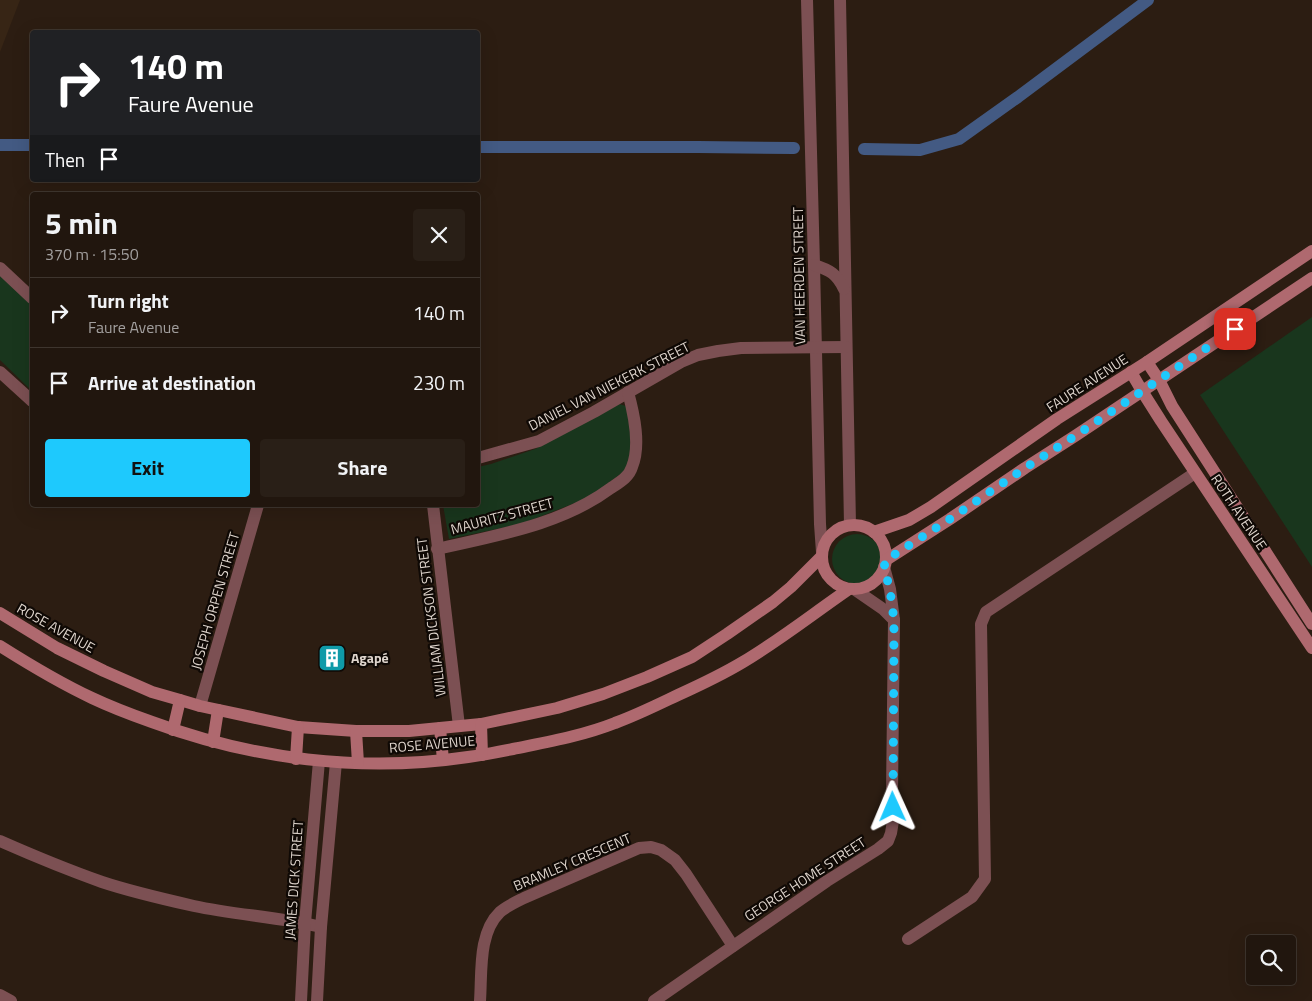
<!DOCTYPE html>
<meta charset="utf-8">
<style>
body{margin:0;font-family:"Titillium Web",sans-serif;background:#291f17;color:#f1f3f6;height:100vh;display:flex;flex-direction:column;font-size:19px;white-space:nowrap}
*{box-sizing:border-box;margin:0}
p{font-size:16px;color:#a29f9e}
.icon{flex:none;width:28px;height:28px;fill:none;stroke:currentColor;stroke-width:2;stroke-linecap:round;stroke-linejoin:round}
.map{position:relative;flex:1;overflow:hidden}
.panel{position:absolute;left:30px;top:192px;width:450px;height:315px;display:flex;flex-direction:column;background:#21160e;border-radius:5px;box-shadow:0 5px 20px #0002,0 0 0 1px #3e352e}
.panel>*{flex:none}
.top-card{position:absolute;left:30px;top:30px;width:450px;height:152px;border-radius:5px;box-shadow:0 5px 20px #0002,0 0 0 1px #3e352e;background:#202124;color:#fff;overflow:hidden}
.tools{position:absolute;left:1246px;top:935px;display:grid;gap:10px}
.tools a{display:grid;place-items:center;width:50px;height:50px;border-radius:5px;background:#21160e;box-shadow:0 5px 20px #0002,0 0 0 1px #3e352e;font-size:25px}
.pin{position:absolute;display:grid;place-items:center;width:42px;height:42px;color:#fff;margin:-21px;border-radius:10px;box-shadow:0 2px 8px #0006}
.me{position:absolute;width:55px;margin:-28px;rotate:359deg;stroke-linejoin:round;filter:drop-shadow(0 0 4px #0008)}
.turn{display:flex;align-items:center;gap:18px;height:105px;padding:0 15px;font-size:22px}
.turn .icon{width:65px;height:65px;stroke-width:2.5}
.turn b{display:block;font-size:35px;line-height:42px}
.then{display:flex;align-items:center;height:48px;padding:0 15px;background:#0003;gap:10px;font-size:19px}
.round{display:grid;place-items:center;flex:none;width:52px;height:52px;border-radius:5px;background:#291f17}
.headline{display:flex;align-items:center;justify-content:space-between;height:85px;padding:0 15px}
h1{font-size:30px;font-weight:700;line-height:38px}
.primary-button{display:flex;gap:10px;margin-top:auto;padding:10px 15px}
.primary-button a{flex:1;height:58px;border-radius:5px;background:#1ec9fd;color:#111;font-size:20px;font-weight:700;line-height:58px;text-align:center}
.primary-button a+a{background:#291f17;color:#f1f3f6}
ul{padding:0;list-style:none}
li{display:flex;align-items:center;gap:15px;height:70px;padding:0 15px;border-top:1px solid #3e352e}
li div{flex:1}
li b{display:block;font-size:19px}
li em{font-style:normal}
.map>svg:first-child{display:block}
.built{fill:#372515}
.green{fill:#19361d}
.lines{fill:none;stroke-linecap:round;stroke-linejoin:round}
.canal{stroke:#435a83;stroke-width:12}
.street{stroke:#7c5053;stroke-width:12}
.secondary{stroke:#af696f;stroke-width:12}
.route{stroke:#1ec9fd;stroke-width:9;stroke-dasharray:0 16.2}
.labels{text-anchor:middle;stroke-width:4.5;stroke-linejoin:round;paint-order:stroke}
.street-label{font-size:14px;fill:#ded4cc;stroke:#0f0905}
.poi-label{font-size:14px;font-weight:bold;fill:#ded4cc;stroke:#0f0905;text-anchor:start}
</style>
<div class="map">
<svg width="1312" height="1001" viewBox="0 0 1312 1001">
<rect width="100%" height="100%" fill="#2c1d12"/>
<polygon class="built" points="0,0 20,0 0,52"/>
<g class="green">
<polygon points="0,274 32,304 32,391 0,360"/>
<polygon points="1312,317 1312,567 1200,395"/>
<polygon points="619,404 626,406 631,416 630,467 588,498 521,524 449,539 443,505 478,505 478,467 491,464 535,449"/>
<circle cx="857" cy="559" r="25"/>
</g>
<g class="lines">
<g class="canal">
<polyline points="0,145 32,145"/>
<polyline points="478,147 698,147 794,148"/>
<polyline points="864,149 920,150 959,139 1018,97 1148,0"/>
</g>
<g class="street">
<polyline points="807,0 814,265 820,524 822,552"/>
<polyline points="840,0 850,525"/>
<path d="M814,265C830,270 837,274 844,289"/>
<polyline points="0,268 32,298"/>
<polyline points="0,372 32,401"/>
<polyline points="478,458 539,441 594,412 681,362 698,355 718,351 741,348 846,347"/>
<polyline points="433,505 459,726"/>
<path d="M437,549C497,535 561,525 611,488C620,482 629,477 632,467C641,445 634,414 628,392"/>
<polyline points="854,589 883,609 894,620"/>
<polyline points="200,706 258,505"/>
<path d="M0,841C34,856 68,870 102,882C132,892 163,899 194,906C236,915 279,917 321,927"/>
<polyline points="908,939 972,897 985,879 981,624 986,612 1195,473"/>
<polyline points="0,995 11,1001"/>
<polyline points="301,1001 305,923 319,761"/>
<polyline points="317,1001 321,927 336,762"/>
<path d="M480,1001C482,972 478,933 500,912C507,906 516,902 524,898L639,848L651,847L661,850L675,860L686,874L733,946"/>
<polyline points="654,1001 827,881 878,849 888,841 891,833 893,821 892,793 894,620 890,589 884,567"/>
</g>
<g class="secondary">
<polyline points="1147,362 1159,380 1172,406 1312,624"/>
<polyline points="1131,372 1142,391 1161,421 1312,648"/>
<circle cx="854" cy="557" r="32"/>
<polyline points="874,532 909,520 931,507 1057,419 1147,362 1312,251"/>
<polyline points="886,560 950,519 1025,468 1075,436 1312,278"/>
<polyline points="0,613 57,648 104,671 152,692 180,700 200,706 298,727 356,731 409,731 481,724 557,708 603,694 647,677 692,657 727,634 773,602 791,587 821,557"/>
<path d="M0,646C30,665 60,683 92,698C111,707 132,715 152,722C252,759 361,773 468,757C483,755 498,752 513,749C547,742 582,736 615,723C637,715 657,705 678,695C700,685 723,674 743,662C780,640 814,613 849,589"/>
<polyline points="481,724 482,755"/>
<polyline points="440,728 443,760"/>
<polyline points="173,730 180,700"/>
<polyline points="356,731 358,763"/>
<polyline points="213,742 218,710"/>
<polyline points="296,759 298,727"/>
</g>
</g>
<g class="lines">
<polyline class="route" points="893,807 894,620 890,590 884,567 886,560 950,519 1025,468 1075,436 1235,329"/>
</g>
<defs>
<symbol id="building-square" viewBox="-11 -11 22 22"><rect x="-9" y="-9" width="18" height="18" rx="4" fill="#0f9aa8" stroke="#0f0905"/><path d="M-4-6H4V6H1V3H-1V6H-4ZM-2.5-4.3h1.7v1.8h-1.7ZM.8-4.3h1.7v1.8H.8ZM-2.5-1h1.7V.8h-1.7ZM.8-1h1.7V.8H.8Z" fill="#fff"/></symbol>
</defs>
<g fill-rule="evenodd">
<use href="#building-square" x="316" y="642" width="32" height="32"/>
</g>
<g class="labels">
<g class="street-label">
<text transform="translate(799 276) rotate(-91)" y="5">VAN HEERDEN STREET</text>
<text transform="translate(1087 383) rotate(-33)" y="5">FAURE AVENUE</text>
<text transform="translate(609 386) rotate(-27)" y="5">DANIEL VAN NIEKERK STREET</text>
<text transform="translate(1239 512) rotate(56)" y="5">ROTH AVENUE</text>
<text transform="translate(502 516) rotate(-15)" y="5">MAURITZ STREET</text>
<text transform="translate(215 601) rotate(-74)" y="5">JOSEPH ORPEN STREET</text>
<text transform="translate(431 617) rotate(-97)" y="5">WILLIAM DICKSON STREET</text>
<text transform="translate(56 628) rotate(29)" y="5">ROSE AVENUE</text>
<text transform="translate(432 744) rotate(-5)" y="5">ROSE AVENUE</text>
<text transform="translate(572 862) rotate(-23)" y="5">BRAMLEY CRESCENT</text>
<text transform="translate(805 879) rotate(-33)" y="5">GEORGE HOME STREET</text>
<text transform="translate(294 880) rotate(-86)" y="5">JAMES DICK STREET</text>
</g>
<g class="poi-label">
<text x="351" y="663">Agapé</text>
</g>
</g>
</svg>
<div class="tools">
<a><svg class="icon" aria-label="search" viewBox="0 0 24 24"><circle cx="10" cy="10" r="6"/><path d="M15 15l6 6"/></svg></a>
</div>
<div class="pin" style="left:1235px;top:329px;background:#d93025"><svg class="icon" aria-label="arrive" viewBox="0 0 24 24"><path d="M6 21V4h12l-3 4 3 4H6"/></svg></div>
<svg class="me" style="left:893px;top:807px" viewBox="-20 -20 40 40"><path d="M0-17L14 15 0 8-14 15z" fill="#1ec9fd" stroke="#fff" stroke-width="4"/></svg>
<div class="top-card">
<div class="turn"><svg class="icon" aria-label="right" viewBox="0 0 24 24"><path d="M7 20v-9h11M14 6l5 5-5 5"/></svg><div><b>140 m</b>Faure Avenue</div></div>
<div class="then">Then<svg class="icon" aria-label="arrive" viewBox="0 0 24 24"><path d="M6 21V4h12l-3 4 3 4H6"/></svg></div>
</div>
<section class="panel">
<div class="headline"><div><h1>5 min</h1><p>370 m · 15:50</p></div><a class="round"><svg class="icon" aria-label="close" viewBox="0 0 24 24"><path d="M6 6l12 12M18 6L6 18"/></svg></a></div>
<ul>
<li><svg class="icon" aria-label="right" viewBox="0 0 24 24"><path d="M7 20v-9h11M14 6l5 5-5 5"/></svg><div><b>Turn right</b><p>Faure Avenue</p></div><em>140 m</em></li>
<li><svg class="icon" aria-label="arrive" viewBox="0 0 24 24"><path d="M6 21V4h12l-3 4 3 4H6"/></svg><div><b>Arrive at destination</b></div><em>230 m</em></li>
</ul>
<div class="primary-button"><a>Exit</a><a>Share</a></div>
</section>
</div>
